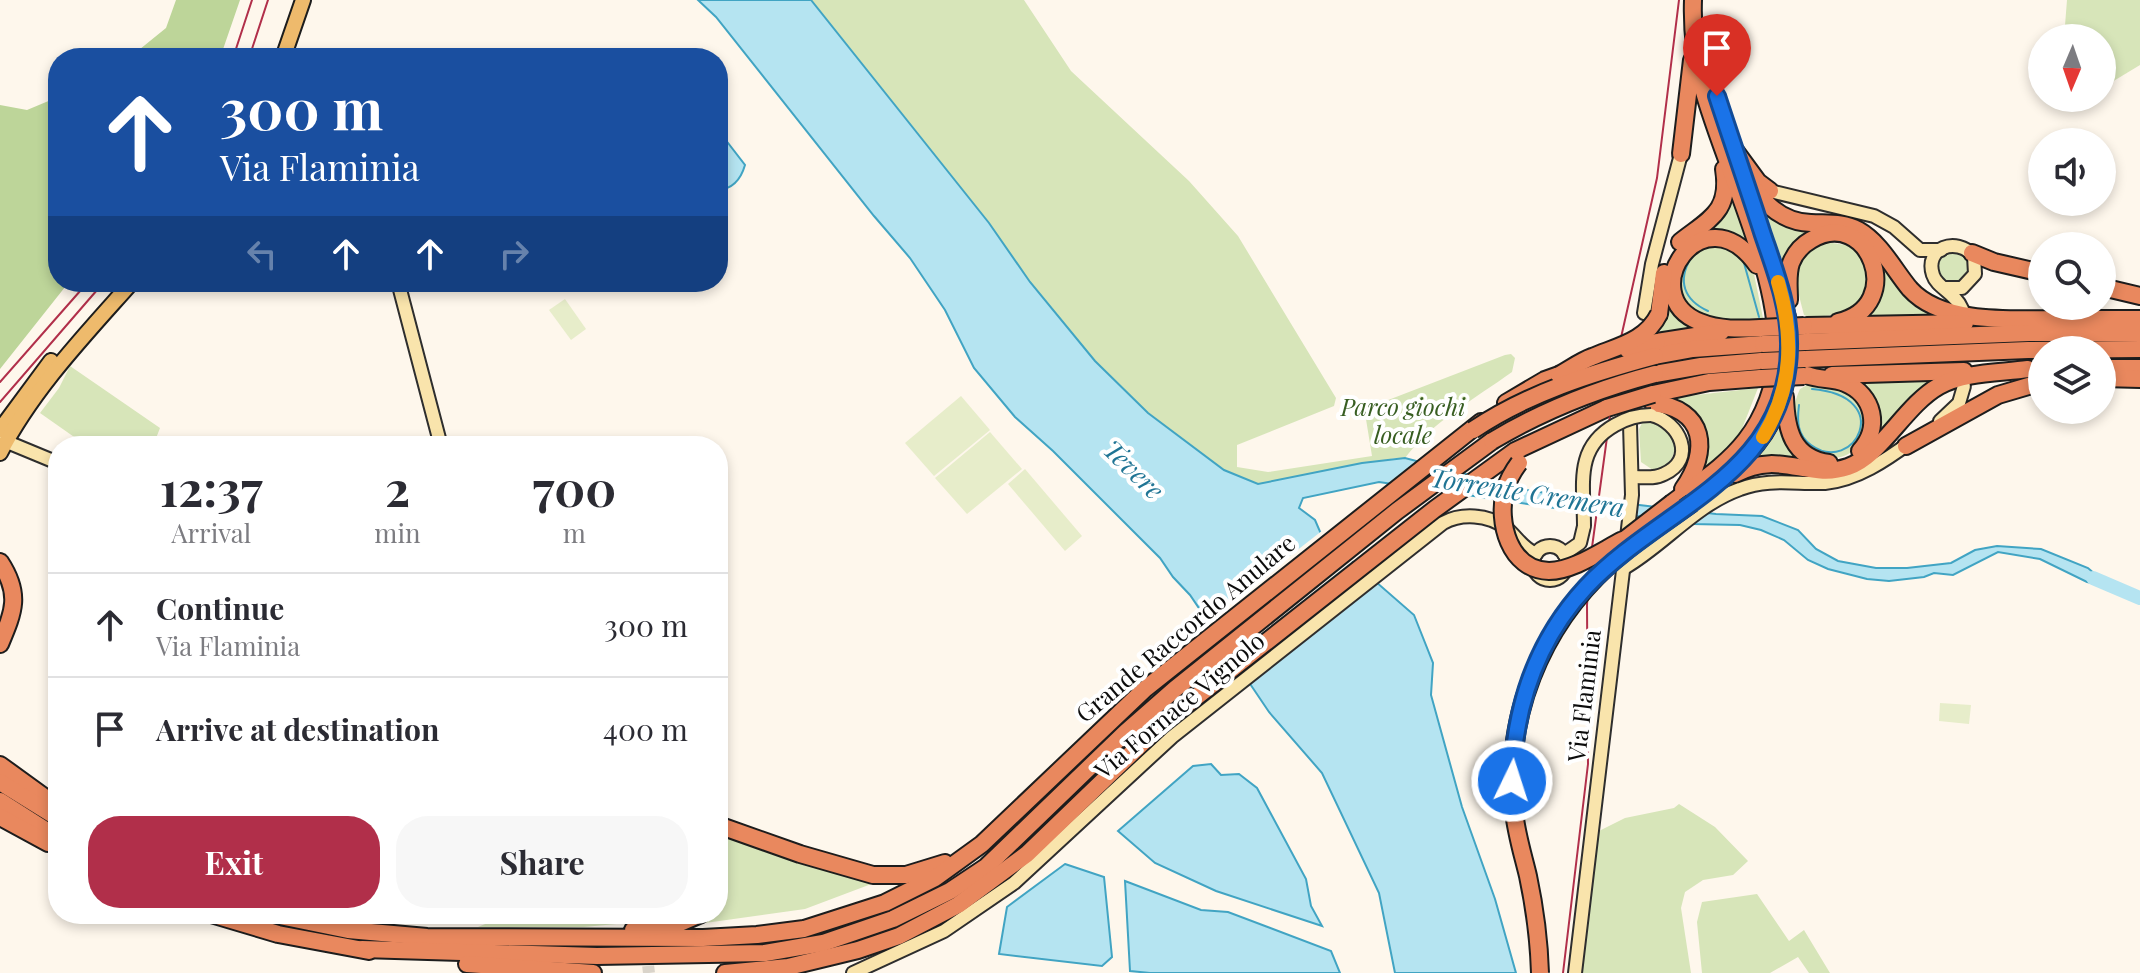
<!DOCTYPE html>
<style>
body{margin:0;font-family:"Playfair Display",serif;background:#f7f7f7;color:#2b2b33;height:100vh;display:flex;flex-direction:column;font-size:30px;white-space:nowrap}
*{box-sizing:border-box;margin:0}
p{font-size:26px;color:#7c7c81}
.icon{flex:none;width:44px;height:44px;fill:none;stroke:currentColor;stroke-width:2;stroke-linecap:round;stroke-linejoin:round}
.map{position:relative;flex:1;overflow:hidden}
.sheet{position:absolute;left:48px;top:436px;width:680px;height:488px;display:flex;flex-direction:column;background:#fff;border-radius:32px;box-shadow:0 4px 12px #0003}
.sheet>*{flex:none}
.banner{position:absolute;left:48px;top:48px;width:680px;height:244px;border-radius:32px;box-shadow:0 4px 12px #0003;background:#1a4fa0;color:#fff;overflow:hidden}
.needle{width:52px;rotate:182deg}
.fabs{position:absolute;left:2028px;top:24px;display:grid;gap:16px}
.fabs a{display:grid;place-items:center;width:88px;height:88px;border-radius:50%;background:#fff;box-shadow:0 4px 12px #0003;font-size:40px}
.pin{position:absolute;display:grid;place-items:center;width:68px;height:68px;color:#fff;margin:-82px -34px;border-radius:50% 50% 50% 0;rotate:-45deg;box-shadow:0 0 8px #0007}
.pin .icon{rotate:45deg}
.me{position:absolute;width:88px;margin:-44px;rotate:4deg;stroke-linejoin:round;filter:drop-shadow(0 0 6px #0008)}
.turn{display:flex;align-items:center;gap:28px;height:168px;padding:0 40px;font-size:36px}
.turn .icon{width:104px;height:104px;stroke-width:2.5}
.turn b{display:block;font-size:56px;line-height:68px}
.lanes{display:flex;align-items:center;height:76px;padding:0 40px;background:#0003;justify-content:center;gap:40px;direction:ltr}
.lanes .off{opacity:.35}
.eta{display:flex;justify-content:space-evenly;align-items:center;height:136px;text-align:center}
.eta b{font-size:48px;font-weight:700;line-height:56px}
.primary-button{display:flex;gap:16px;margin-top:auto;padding:16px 40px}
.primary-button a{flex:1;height:92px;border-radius:32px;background:#b12f4a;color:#fff;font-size:32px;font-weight:700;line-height:92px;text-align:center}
.primary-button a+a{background:#f7f7f7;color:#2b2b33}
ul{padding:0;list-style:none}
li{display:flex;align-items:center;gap:24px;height:104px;padding:0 40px;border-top:2px solid #e1e1e2}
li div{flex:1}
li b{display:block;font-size:30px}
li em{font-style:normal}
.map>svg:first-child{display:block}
.green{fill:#d7e5b9}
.forest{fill:#bdd599}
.pitch{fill:#e7edca}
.water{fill:#b5e4f1;stroke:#41a4c3;stroke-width:2}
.pier{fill:#fef7ec}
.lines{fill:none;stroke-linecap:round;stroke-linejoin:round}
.stream{stroke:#41a4c3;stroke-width:2}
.river{stroke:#b5e4f1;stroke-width:14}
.secondary-tunnel{stroke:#dad4ca;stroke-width:12;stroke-dasharray:12 6;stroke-linecap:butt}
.secondary-casing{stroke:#2e2e2e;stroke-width:16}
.primary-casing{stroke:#1d1d1d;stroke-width:18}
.highway-casing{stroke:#1d1d1d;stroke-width:20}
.secondary{stroke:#f9e4ac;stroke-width:12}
.primary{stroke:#eeba6c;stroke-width:14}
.highway{stroke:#e9885e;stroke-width:16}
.rail{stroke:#b12f4a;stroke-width:2}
.secondary-bridge-casing{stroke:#2e2e2e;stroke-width:16;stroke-linecap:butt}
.highway-bridge-casing{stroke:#1d1d1d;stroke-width:20;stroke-linecap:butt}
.secondary-bridge{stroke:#f9e4ac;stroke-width:12}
.highway-bridge{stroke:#e9885e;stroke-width:16}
.route-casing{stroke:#114b97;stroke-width:20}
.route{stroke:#1a73e8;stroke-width:14}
.slow{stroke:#f59e0b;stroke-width:14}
.labels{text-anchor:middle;stroke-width:8;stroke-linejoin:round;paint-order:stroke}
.park-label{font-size:24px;font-style:italic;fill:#385e22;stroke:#fff}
.street-label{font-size:24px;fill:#0c0c0c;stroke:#fff}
.water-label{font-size:26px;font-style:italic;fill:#1f7494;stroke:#fff}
</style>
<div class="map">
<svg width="2140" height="973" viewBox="0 0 2140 973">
<rect width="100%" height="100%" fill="#fef7ec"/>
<g class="green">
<path d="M811,0H1024L1071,71L1189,181L1238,236L1336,398L1334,406L1237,445V467L1268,472L1372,456L1364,407L1383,402L1505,355L1511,354L1515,358L1512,372C1476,398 1432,422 1405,458H1396L1258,484L1224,470L1148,413L1095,361L1030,282L940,162Z"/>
<polygon points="2067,0 2140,0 2140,65 2102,88 2102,38 2064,38"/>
<path d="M1732,190L1749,248C1732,233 1721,230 1699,233Z"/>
<polygon points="1760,205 1823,228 1783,271"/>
<path d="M1826,242L1852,246L1868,263V291C1848,313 1839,316 1809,317L1804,315C1795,280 1788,259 1826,242Z"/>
<path d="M1718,243L1748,261L1754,274L1763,318L1705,321L1680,302C1679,257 1676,260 1718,243Z"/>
<circle cx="1954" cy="267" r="16"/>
<polygon points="1879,263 1883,263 1944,317 1854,319"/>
<polygon points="1666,286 1705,330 1660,335"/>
<polygon points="70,366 160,428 153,446 126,438 123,446 87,446 40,413 59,388"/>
<polygon points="1948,378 1870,445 1873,434 1853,381"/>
<path d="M1807,385H1839L1859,398L1867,425C1863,432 1860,441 1855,448C1840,467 1807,456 1797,437C1789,423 1794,402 1800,389Z"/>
<polygon points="1758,388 1738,439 1700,472 1691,411 1670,398"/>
<path d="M1654,422C1674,430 1682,447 1667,465L1653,470L1641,462L1639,429L1642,423Z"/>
<polygon points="1783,423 1814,465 1756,461"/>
<polygon points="1679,804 1715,827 1748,861 1733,875 1703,880 1685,892 1681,908 1691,973 1581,973 1599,831 1625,818 1674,808"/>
<polygon points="718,831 874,883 805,909 705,923 718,914 727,891 726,875 718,856"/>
<polygon points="1757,894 1789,941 1804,930 1830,973 1809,973 1798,957 1770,973 1702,973 1697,922 1702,902"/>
<polygon points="509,914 636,914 638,922 584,927 478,927"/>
</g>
<g class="forest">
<polygon points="176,0 240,0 220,58 129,58 166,28"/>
<polygon points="58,97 58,282 69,282 0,369 0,105 27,110"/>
</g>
<g class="pitch">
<polygon points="565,299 586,329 571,340 549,310"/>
<polygon points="961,396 990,430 934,476 905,443"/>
<polygon points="990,432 1022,469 967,514 935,478"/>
<polygon points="1025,469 1082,536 1065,551 1008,484"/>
<polygon points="1940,703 1971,705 1969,724 1939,721"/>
</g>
<g class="water">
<polygon points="698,0 811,0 989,223 1030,282 1095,361 1148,413 1224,470 1258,484 1362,463 1405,458 1527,490 1571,497 1716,514 1762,516 1798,530 1816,549 1838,561 1876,568 1907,568 1951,563 1975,550 1997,546 2041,549 2088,568 2109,586 2087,582 2040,559 1998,552 1953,575 1934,573 1924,577 1889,581 1867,579 1828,569 1808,560 1784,540 1761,530 1740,525 1692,524 1615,513 1568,510 1379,482 1303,498 1299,508 1315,520 1321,534 1414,615 1433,663 1431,695 1462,807 1495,899 1516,973 1395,973 1379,893 1322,773 1269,712 1190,595 1173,577 1160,558 1053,451 1015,417 974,368 945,310 910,258 874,216 716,17"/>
<path d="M718,130L745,165C741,179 733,189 718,190Z"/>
<polygon points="1211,764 1221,775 1239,774 1257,788 1306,879 1311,906 1322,926 1216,891 1155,863 1118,831 1193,766"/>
<polygon points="1065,864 1104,877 1112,957 1102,966 999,954 1007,907"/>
<polygon points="1125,881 1201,910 1228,912 1331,951 1340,973 1150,973 1130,971"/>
</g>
<g class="pier">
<polygon points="1323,530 1337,543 1216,642 1204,623"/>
<polygon points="1342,547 1355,559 1228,660 1218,644"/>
</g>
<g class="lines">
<g class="stream">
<path d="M1691,258C1677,281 1684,300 1708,311"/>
<polyline points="1744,263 1759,317"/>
<path d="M1799,405C1797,421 1797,435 1811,445C1854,476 1897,396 1812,389"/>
</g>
<polyline class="river" points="2093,578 2140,598"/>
<polyline class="secondary-tunnel" points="646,948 649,973"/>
<defs>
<g id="secondary">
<polyline points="1770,191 1874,216 1894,227 1920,250 1941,250"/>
<polyline points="398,282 441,446"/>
<path d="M1946,288H1962L1975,274L1974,256C1956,236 1924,248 1933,275C1937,288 1955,292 1962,309"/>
<polyline points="1644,313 1652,264 1681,154"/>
<polyline points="1940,421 1959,403 1964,386"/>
<polyline points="0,439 58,463"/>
<path d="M1633,477C1643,477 1655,479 1664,474C1697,459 1680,422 1651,415"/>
<circle cx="1550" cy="563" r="17"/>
<polyline points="1564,554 1580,543 1584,526"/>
<path d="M1624,568C1664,545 1695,505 1740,489C1768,478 1795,484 1825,483C1857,480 1886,460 1912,441"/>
<path d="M853,973L944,931L1014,883L1172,737L1443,523C1461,513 1488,514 1506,528C1517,537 1522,548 1536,554"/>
<polyline points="1575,973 1632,495 1630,424"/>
</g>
<g id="primary">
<polyline points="283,58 303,0"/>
<polyline points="0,430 51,361"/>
<path d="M0,453C33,389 85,335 132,282"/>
</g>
<g id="highway">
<polyline points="1736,152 1758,182 1770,191"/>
<polyline points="1681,154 1692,60"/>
<path d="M1742,170C1758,197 1777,222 1811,223C1827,224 1843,222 1858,230C1881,243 1894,270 1910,289C1945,328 2026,318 2074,319"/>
<path d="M1680,242C1709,219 1731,212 1724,169"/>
<polyline points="1972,253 1994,262 2042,273"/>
<polyline points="1771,260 1787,317 1789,338"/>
<path d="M1757,265C1703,189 1632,295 1700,322C1719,330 1741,329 1761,328"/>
<polyline points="2102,287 2140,296"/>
<path d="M1789,300C1789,287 1787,275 1791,263C1795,253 1802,245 1811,240C1868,205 1908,306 1838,322"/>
<polyline points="1659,314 1664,273"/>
<polyline points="2064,319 2140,319"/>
<polyline points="1807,326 1965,323"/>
<polyline points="1657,342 1721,332"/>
<polyline points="1805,342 2029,333 2140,333"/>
<polyline points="1655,356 1693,349 1763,344"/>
<polyline points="1805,359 2028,350 2140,349"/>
<polyline points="2102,368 2140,368"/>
<polyline points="1655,374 1701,366 1762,361"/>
<path d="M1807,375C1819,380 1833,378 1845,383C1874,395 1881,428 1860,451"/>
<polyline points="1832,375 1964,371"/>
<polyline points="2102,378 2140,379"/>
<polyline points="1653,394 1709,382 1761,378"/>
<path d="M1785,397C1786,429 1792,458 1829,463"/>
<polyline points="1506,403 1545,380 1559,375"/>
<path d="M1653,403C1706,409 1710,451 1683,489"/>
<polyline points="1906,446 1998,395 2042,382"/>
<path d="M1735,474C1781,449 1808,481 1848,467C1881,456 1905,405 1939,386C1964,372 2000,373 2028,369"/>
<path d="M1672,503C1697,484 1726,466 1746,440C1764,417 1776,385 1777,355C1780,272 1724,167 1702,85C1695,57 1692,29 1693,0"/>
<path d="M1692,503C1741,464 1781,433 1788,365"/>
<path d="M0,562C21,594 14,611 0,644"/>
<polyline points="0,765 58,807"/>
<polyline points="0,782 53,815"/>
<polyline points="0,801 58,838"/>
<polyline points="0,817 48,843"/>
<polyline points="718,825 800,854 873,875 906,875 945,863"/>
<polyline points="211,914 278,934 369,951"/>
<polyline points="270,914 348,930 427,937 703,938 757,935 804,929 885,903 935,878 982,844 1145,689 1481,422"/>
<polyline points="633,930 680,923 701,914"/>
<polyline points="362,949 597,956 765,953 823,943 893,919 950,891 986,867 1126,732 1175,689 1397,511 1492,441"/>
<polyline points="467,964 593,973"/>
<polyline points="725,973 788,967 858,950 899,936 958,905 1027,854 1162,724 1435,509 1515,451 1607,408"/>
</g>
</defs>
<use href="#secondary" class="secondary-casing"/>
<use href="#primary" class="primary-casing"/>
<use href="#highway" class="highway-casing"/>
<use href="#secondary" class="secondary"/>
<use href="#primary" class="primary"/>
<use href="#highway" class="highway"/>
<g class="rail">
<polyline points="233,58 252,0"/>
<polyline points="249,58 268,0"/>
<polyline points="0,382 88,282"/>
<polyline points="0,402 104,282"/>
<polyline points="1563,973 1588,764 1587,605 1590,562 1620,342 1657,178 1679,0"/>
</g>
<defs>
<path id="secondary-bridge" d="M1584,526C1584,485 1574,448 1615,425C1627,418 1637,415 1651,415"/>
<g id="highway-bridge">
<polyline points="1761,328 1804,326"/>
<polyline points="1763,344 1805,342"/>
<polyline points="1628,350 1657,342"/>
<polyline points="1762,361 1805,359"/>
<path d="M1559,375C1570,369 1581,361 1592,357C1618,346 1646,341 1659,314"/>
<polyline points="1761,378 1804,376"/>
<polyline points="1607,408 1653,394"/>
<path d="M1473,430C1528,393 1592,373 1655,356"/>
<path d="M1492,441C1544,410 1597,389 1655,374"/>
<path d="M1519,463C1513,471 1508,480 1505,490C1497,522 1509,570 1549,571C1573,571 1601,551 1623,540"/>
<polyline points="1619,544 1672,503"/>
<path d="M1540,973C1539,940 1535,909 1528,876C1523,855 1516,833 1514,811C1504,718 1540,628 1609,565C1634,542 1664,523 1692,503"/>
</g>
</defs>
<use href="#secondary-bridge" class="secondary-bridge-casing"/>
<use href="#highway-bridge" class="highway-bridge-casing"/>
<use href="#secondary-bridge" class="secondary-bridge"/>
<use href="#highway-bridge" class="highway-bridge"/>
</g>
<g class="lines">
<defs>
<path id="route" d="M1512,781C1514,709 1536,641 1586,587C1661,507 1788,475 1789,347C1790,309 1775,270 1763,235C1748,188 1732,142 1717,96"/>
</defs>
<use href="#route" class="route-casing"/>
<use href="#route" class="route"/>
<path class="slow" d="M1763,437C1793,387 1794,337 1778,282"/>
</g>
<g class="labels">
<g class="park-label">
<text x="1403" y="416">Parco giochi<tspan x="1403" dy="28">locale</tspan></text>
</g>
<g class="street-label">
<text transform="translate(1186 629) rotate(-40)" y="8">Grande Raccordo Anulare</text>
<text transform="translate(1585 696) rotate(-83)" y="8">Via Flaminia</text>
<text transform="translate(1180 706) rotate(-40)" y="8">Via Fornace Vignolo</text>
</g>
<g class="water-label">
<text transform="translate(1133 470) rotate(44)" y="9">Tevere</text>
<text transform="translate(1527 493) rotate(9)" y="9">Torrente Cremera</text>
</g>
</g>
</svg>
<div class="fabs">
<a><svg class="needle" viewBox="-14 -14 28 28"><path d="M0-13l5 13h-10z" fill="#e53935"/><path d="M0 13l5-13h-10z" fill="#7c7c81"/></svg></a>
<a><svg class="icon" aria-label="sound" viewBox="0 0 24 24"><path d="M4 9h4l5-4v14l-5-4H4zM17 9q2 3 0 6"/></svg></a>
<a><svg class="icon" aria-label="search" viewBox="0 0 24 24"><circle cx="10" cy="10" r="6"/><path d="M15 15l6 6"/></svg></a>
<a><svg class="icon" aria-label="layers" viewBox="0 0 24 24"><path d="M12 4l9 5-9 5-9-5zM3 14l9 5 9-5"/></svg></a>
</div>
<div class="pin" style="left:1717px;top:96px;background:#d93025"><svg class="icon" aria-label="arrive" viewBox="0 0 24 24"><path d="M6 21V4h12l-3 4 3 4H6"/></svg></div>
<svg class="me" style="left:1512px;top:781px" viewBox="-20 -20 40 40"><circle r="17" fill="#1a73e8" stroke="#fff" stroke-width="3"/><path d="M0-11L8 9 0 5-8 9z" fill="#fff"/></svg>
<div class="banner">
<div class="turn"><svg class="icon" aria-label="ahead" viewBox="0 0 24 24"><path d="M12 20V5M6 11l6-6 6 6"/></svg><div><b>300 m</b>Via Flaminia</div></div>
<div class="lanes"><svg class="icon off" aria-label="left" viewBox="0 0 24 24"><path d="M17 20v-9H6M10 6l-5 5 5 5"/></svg><svg class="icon" aria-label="ahead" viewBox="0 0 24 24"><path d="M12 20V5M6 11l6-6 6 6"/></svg><svg class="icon" aria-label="ahead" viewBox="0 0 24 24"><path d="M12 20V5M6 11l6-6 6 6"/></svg><svg class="icon off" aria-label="right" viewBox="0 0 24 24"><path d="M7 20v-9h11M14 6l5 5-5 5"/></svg></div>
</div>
<section class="sheet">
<div class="eta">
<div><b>12:37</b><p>Arrival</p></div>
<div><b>2</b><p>min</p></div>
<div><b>700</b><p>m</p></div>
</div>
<ul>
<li><svg class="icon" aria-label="ahead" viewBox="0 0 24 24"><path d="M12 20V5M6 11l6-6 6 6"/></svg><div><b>Continue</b><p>Via Flaminia</p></div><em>300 m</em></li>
<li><svg class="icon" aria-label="arrive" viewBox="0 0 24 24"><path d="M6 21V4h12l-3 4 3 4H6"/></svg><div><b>Arrive at destination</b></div><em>400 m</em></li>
</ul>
<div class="primary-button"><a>Exit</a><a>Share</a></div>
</section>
</div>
